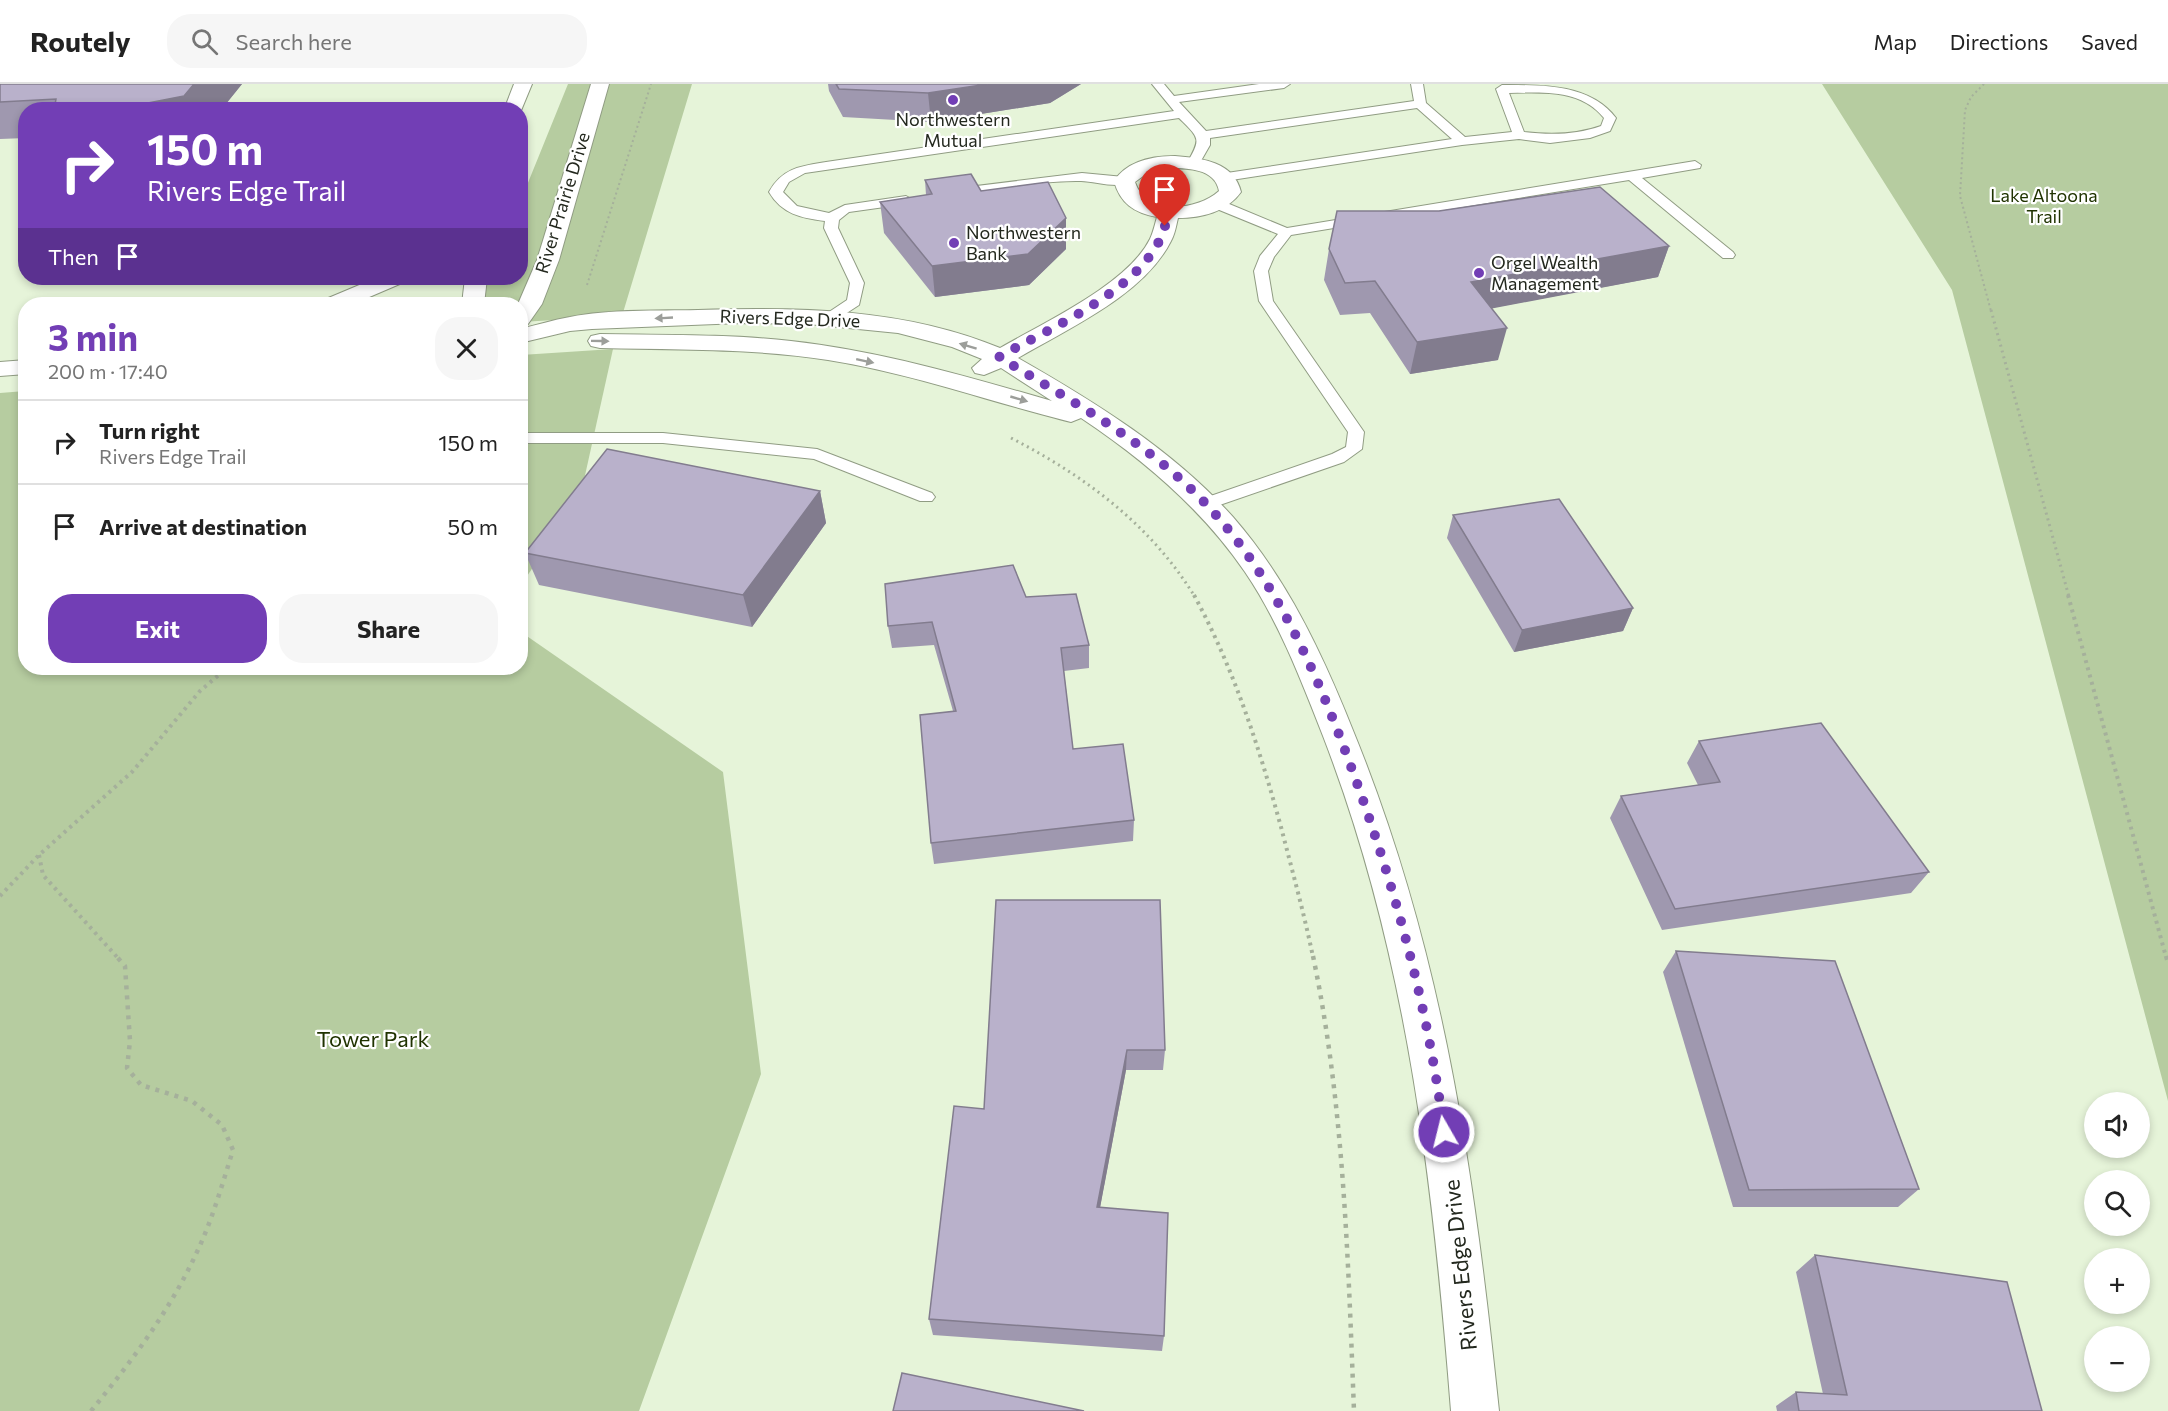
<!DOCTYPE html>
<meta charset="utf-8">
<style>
body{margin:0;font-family:Commissioner,sans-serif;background:#f6f6f6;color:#222;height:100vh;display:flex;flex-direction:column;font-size:22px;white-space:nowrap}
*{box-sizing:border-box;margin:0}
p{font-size:20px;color:#767676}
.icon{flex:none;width:33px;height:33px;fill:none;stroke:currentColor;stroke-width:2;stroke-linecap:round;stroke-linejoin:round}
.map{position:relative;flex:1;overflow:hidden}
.drawer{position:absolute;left:18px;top:213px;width:510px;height:378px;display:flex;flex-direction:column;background:#fff;border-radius:24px;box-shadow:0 3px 9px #0003}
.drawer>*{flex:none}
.banner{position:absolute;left:18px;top:18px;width:510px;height:183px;border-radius:24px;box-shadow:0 3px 9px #0003;background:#723eb5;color:#fff;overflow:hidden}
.buttons{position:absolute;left:2084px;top:1008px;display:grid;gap:12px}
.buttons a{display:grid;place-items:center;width:66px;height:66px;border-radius:50%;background:#fff;box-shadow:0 3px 9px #0003;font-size:30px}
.pin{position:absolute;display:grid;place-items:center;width:51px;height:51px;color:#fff;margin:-62px -26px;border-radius:50% 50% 50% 0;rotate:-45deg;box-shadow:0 0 6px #0007}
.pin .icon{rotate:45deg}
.me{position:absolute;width:66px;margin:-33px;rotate:352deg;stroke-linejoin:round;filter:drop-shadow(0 0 4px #0008)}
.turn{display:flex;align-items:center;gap:21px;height:126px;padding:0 30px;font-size:27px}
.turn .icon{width:78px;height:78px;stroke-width:2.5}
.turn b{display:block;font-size:42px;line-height:51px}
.then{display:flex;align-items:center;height:57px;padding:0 30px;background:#0003;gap:12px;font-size:22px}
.round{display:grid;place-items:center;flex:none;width:63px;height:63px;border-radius:24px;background:#f6f6f6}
.summary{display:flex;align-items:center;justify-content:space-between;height:102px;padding:0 30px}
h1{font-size:36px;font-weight:700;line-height:45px;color:#723eb5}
.action{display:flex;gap:12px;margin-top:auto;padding:12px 30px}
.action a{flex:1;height:69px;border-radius:24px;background:#723eb5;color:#fff;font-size:24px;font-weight:700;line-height:69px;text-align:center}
.action a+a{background:#f6f6f6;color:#222}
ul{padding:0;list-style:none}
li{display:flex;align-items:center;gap:18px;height:84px;padding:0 30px;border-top:2px solid #e0e0e0}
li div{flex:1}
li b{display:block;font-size:22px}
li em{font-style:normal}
header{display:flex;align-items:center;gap:36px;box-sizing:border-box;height:84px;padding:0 30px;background:#fff;border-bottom:2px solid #e0e0e0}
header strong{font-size:28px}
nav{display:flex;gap:33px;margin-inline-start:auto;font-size:21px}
.search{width:420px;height:54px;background:#f6f6f6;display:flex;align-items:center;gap:15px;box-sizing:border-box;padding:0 21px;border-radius:24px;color:#767676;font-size:22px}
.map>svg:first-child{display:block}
.green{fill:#b6cca0}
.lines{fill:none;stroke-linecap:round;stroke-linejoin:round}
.service-casing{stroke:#909c83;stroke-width:2}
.minor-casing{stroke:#909c83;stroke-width:2}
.tertiary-casing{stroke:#909c83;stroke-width:2}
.path-far3{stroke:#a5b09b;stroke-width:2;stroke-dasharray:2 3;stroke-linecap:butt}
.path-far2{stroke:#a5b09b;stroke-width:3;stroke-dasharray:2 4;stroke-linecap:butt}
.path-far1{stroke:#a5b09b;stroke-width:4;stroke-dasharray:3 4.5;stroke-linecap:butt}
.path{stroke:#a5b09b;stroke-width:4.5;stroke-dasharray:4 6;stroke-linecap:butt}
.service{fill:#fff;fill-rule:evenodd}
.minor{fill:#fff;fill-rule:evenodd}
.tertiary{fill:#fff;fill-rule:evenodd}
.wall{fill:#9f98af}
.shaded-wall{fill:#827c8e}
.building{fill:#b9b1cb;stroke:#827c8e;stroke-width:1.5}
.oneway{fill:#9c9e9a}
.route{stroke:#723eb5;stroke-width:10;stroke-dasharray:0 18}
.poi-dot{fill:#723eb5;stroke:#fff;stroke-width:2}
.labels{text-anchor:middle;stroke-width:4.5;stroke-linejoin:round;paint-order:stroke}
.far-poi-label{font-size:18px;fill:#23281e;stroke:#fff;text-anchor:start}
.far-park-label{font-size:18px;fill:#203301;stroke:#fff}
.far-street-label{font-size:18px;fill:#23281e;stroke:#fff}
.park-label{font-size:22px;fill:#203301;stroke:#fff}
.street-label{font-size:22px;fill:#23281e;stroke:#fff}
</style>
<header>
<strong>Routely</strong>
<div class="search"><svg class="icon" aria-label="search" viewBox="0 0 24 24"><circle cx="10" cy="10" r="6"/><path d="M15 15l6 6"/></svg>Search here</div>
<nav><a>Map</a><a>Directions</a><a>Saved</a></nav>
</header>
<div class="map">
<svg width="2168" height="1327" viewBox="0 0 2168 1327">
<rect width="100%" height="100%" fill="#e6f4d9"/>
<g class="green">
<polygon points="568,0 692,0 622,232 521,238 520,220 477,220 489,194 520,194 521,116"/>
<polygon points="1822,0 2168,0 2168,1017 1952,206"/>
<polygon points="613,265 580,414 521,501 521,271"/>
<polygon points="25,307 26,584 520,584 521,548 723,688 761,990 639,1327 0,1327 0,309"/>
</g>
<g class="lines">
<defs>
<g id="service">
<path d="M1152,0H1164L1174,12L1259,0H1290L1284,4L1179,18L1206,47L1414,17L1411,0H1423L1426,19L1465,53L1512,48L1496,5L1502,1C1543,1 1590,0 1616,34L1610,47L1590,54L1550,59L1519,55L1462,61L1225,97L1218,93L1220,90L1452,55L1417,24L1210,54V61L1198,82L1193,83L1187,79C1202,54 1199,54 1179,34L805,89L789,98L783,108L797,122L829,129L845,121L906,112L913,116L906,120L849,128L839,136L838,144L864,199L859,221L836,236H826L823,233L826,230L847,216L850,199L824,144L825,137C801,134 782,130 769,108C782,84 801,82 826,78L1174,27ZM1509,9C1543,8 1581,5 1604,34L1601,42C1576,51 1550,51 1524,48Z"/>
<polygon points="1695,77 1701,81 1700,84 1642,94 1733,168 1735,171 1733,174 1723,174 1629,96 1291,151 1274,173 1268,187 1273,217 1364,348 1362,365 1344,378 1211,424 1199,424 1196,420 1199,416 1332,370 1346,363 1348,348 1259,217 1254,187 1260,172 1278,150 1212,123 1210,120 1212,117 1222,117 1287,144"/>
<path d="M1082,89L1124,93L1131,97C1121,106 1094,97 1081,97C1039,96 994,107 952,113L945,109L952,105Z"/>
<polygon points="520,349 663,349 817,365 932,409 935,413 932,417 920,417 814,375 663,359 520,359"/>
</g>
<path id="minor" d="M1175,72C1202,74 1234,78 1241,108C1227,128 1201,134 1178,134C1176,142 1175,150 1171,157C1144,211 1069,244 1018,274C1095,318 1173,366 1233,433C1287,495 1322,569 1352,644C1444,868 1474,1089 1499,1327H1451C1433,1097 1407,869 1323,652C1301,596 1279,538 1245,488C1202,425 1144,376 1081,334L1071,338C990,318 911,289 828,276C752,264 676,266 600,264L591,262L588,257L591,252L600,250C664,251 728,250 791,257C880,267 966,292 1052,317L1001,284L984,291L975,289L972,284L982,275L952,263L898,249L808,240L741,239L592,245L570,247L520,259V245C537,241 553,236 570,233C609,225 657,227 698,226C799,223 904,224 1000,264C1043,239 1128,200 1150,155C1153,149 1155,140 1157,133C1134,129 1120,119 1114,97C1127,77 1153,72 1175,72ZM1167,84C1186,84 1215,84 1219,107C1197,127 1146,132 1135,98L1150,87Z"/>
<g id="tertiary">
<polygon points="514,0 532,0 520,29 520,26 504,26"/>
<polygon points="591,0 609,0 559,176 542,220 528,240 520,242 520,220 518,220 537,176"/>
<polygon points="376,194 405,194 402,199 353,220 322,220 326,215"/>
<polygon points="465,194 487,194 484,220 462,220"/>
<polygon points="26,276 26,290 0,292 0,278"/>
</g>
</defs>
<use href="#service" class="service-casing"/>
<use href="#minor" class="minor-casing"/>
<use href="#tertiary" class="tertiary-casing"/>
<g class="path-far3">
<polyline points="1984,0 1971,13 1965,26 1960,112 1991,227"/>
<polyline points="587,201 651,0"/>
</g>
<g class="path-far2">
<polyline points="1991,226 2069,513"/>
<path d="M1011,354C1085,392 1151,441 1195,513"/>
</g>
<g class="path-far1">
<path d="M1194,511C1234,585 1259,663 1281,743C1292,786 1304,829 1313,873"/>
<polyline points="2068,511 2166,873"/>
<polyline points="39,771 43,791 117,873"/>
<polyline points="0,812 39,771 132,688 200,607 227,584"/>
</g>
<g class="path">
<path d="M1313,872C1344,1021 1348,1175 1354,1327"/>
<polyline points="2166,872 2168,879"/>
<path d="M91,1327C131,1278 169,1228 196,1170C212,1137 222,1101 233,1066L222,1041L192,1017L141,1001L127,984L130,957L125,882L116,872"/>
</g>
<use href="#service" class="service"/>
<use href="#minor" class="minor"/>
<use href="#tertiary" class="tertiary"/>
</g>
<g class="wall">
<polygon points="0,0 242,0 221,26 26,26 26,54 0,55"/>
<polygon points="828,0 1081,0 1050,19 931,38 843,33 829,7"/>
<polygon points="925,96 981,107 1066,134 1066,165 1029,201 935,213 884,149 880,118 926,111"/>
<polygon points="1669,162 1658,193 1491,224 1498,276 1410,290 1370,229 1340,231 1324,196 1329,165"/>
<polygon points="820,407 826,439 752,543 539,501 525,469"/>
<polygon points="1453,431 1633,524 1623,547 1514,568 1447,454"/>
<polygon points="1026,513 1089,561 1089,584 1064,587 1073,665 1134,736 1133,757 934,780 931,759 953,627 934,561 892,564 888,542"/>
<polygon points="1699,657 1929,788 1911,809 1662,846 1610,734 1621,712 1698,701 1687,679"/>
<polygon points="996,816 1165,966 1163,986 1126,986 1100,1123 1164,1252 1162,1267 933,1251 929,1235 984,1025"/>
<polygon points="1676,867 1919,1105 1898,1123 1733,1123 1663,888"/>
<polygon points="1815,1171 2042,1327 1777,1327 1776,1322 1796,1308 1823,1310 1796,1188"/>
</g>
<g class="shaded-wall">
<polygon points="194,0 242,0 221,26 112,26"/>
<polygon points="988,0 1081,0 1050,19 931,38 928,9"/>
<polygon points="1066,134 1066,165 1029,201 935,213 932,182"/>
<polygon points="1669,162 1658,193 1463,230 1471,198"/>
<polygon points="1507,244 1498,276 1410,290 1417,258"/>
<polygon points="820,407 826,439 752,543 743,511"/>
<polygon points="1633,524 1623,547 1514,568 1522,546"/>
<polygon points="1127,966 1126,986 1097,1140 1097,1123"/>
</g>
<g class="building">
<polygon points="0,0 194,0 184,12 112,26 54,26 56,15 0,18"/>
<polygon points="836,0 988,0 928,9 839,5"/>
<polygon points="971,90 981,107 1048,98 1066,134 1028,170 932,182 880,118 932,110 925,96"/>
<polygon points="1600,103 1669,162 1471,198 1507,244 1417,258 1375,197 1345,199 1329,165 1337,127 1439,127"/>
<polygon points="607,365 820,407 743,511 525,469"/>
<polygon points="1559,415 1633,524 1522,546 1453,431"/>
<polygon points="1013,481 1026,513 1076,510 1089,561 1061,564 1073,665 1123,660 1134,736 931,759 920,631 956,627 932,538 888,542 885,500"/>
<polygon points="1821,639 1929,788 1675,825 1621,712 1720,698 1699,657"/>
<polygon points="996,816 1160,816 1165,966 1127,966 1097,1123 1168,1129 1164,1252 929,1235 954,1022 984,1025"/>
<polygon points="1676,867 1835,877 1919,1105 1749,1106"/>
<polygon points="1815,1171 2007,1198 2042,1327 1799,1327 1796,1308 1847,1311"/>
<polygon points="902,1289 1084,1327 893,1327"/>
</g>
<defs><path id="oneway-solid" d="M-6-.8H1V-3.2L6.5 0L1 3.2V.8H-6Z" transform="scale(1.5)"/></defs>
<g class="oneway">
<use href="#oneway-solid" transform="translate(664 234) rotate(177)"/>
<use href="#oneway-solid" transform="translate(600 257) rotate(1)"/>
<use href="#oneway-solid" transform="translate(968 262) rotate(-163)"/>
<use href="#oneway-solid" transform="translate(865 277) rotate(12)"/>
<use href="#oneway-solid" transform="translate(1019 315) rotate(16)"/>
</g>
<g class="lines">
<path class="route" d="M1165,142C1148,204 1051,243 999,273C1071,317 1146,357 1205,419C1280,498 1322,601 1358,702C1398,814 1429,930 1444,1048"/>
</g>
<g class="poi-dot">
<circle cx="953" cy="16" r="6"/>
<circle cx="954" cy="159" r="6"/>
<circle cx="1479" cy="189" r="6"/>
</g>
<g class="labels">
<g class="far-poi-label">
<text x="953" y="42" text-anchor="middle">Northwestern<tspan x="953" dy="21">Mutual</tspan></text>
<text x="966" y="155">Northwestern<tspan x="966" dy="21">Bank</tspan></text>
<text x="1491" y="185">Orgel Wealth<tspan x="1491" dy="21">Management</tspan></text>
</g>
<g class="far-park-label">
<text x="2044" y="118">Lake Altoona<tspan x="2044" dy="21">Trail</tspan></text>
</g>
<g class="far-street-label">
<text transform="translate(563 119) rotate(-73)" y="6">River Prairie Drive</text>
<text transform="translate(790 235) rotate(2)" y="6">Rivers Edge Drive</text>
</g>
<g class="park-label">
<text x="373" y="963">Tower Park</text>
</g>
<g class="street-label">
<text transform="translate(1460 1181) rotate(-96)" y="8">Rivers Edge Drive</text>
</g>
</g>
</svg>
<div class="buttons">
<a><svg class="icon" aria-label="sound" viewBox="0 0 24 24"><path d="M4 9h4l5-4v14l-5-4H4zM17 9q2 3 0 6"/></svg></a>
<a><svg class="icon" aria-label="search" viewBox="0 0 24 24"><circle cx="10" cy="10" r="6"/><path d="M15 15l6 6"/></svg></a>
<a>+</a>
<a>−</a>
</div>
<div class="pin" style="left:1165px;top:142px;background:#d93025"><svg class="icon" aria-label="arrive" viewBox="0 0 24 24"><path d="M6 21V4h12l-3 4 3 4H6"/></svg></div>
<svg class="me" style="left:1444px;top:1048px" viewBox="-20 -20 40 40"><circle r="17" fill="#723eb5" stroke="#fff" stroke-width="3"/><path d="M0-11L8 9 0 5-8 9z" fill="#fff"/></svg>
<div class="banner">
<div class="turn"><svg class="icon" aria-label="right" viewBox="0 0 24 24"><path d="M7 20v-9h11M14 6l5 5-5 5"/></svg><div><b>150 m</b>Rivers Edge Trail</div></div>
<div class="then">Then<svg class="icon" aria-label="arrive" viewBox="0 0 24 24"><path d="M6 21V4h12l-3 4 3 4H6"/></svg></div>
</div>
<section class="drawer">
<div class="summary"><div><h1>3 min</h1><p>200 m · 17:40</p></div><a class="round"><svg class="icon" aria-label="close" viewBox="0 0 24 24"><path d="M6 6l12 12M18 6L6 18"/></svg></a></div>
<ul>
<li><svg class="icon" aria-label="right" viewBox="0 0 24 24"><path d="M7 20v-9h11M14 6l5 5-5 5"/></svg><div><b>Turn right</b><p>Rivers Edge Trail</p></div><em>150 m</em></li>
<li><svg class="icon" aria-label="arrive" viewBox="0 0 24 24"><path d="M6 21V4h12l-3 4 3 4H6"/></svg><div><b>Arrive at destination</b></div><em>50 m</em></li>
</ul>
<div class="action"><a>Exit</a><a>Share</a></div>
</section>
</div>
